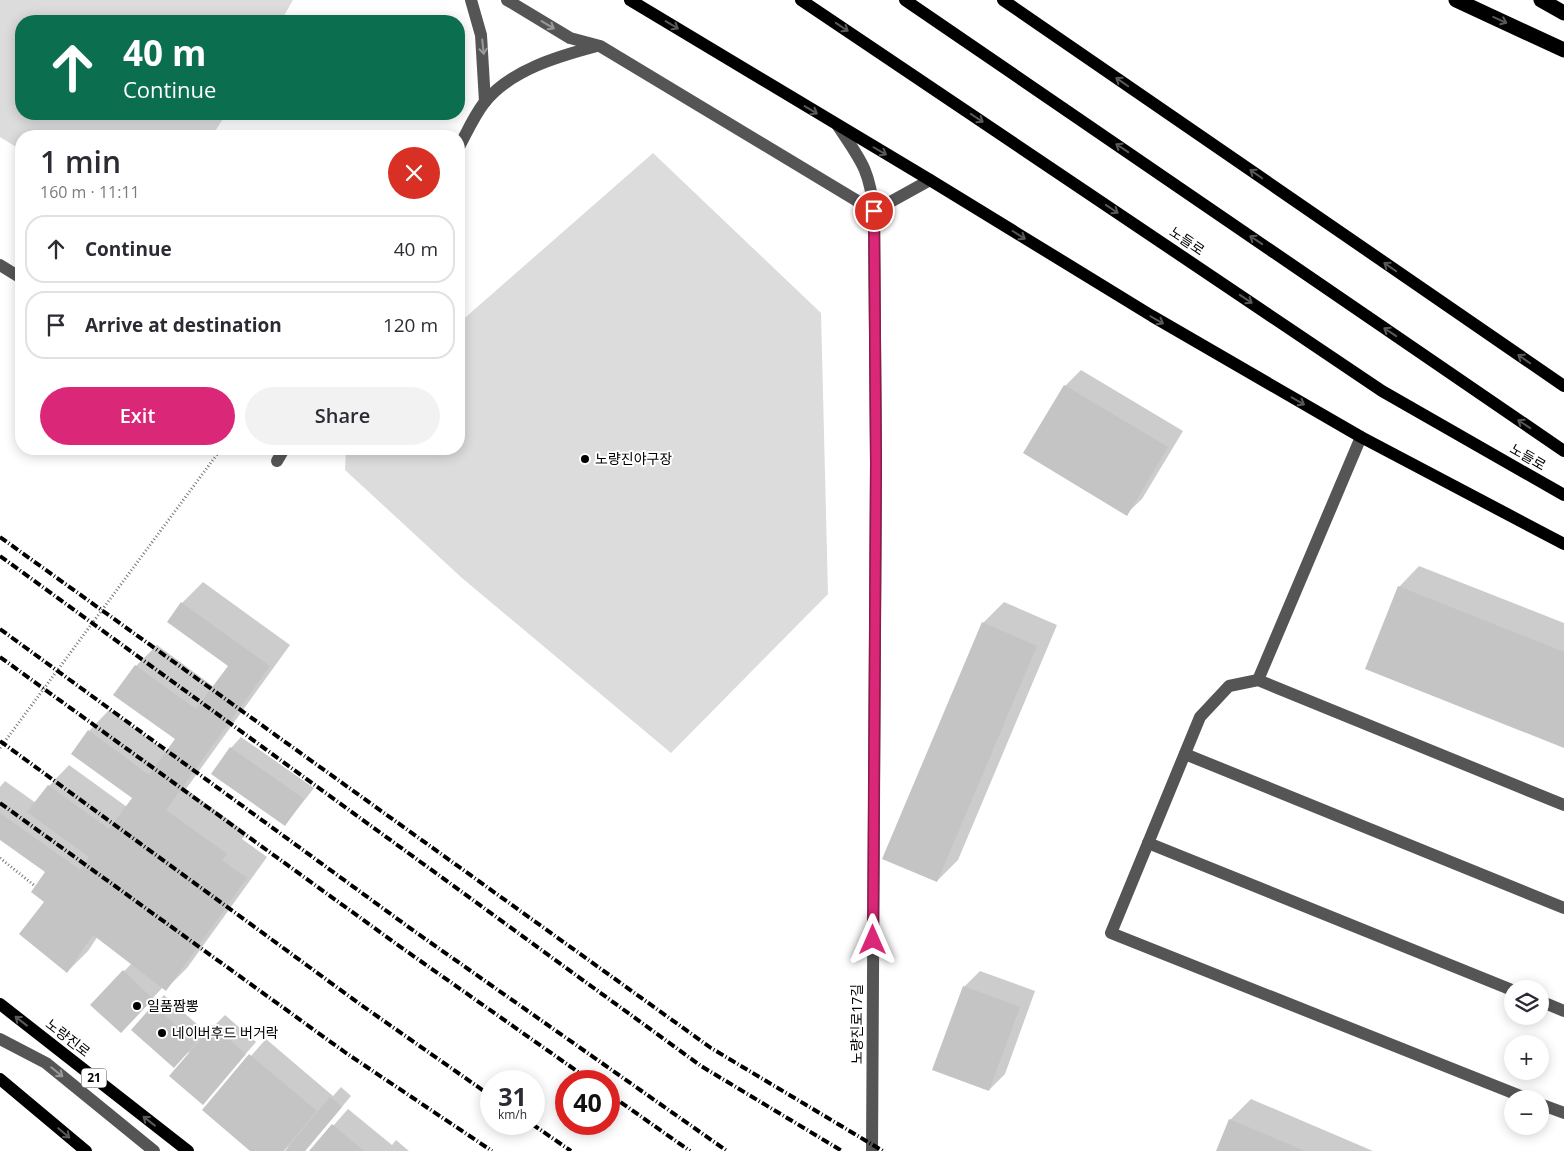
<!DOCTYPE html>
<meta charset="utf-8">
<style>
body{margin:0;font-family:"Open Sans","Noto Sans KR",sans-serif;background:#f2f2f3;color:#2b2b33;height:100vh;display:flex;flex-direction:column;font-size:19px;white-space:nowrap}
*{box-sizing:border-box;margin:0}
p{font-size:16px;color:#7c7c81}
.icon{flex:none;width:28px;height:28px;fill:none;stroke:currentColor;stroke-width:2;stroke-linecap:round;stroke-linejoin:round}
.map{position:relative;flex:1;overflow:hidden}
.drawer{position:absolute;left:15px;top:130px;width:450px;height:325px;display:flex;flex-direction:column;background:#fff;border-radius:20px;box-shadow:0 2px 12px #0003}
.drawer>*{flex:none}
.hud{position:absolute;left:15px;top:15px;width:450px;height:105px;border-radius:20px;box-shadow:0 2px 12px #0003;background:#0b6e4f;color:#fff;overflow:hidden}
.tools{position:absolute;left:1504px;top:980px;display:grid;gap:10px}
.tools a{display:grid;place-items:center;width:45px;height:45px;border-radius:50%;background:#fff;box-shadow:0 2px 12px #0003;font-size:25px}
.speed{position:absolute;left:480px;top:1070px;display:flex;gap:10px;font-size:25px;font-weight:700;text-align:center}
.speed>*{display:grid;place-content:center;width:65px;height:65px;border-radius:50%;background:#fff;box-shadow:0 2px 12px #0003;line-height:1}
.speed small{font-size:12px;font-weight:400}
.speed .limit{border:8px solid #d22;background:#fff;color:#111}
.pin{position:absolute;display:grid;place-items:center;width:42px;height:42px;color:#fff;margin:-21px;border:2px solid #fff;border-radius:50%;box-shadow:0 1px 5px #0007}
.me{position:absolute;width:55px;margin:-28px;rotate:0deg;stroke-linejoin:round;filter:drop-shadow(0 0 4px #0008)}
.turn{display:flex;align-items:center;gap:18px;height:105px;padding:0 25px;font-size:22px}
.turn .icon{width:65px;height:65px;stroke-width:2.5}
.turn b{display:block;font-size:35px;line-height:42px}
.round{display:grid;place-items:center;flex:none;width:52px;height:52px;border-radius:26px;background:#f2f2f3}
.headline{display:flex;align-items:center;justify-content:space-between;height:85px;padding:0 25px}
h1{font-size:30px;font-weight:600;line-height:38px}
.cta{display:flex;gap:10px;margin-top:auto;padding:10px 25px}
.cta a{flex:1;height:58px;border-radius:30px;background:#db2777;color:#fff;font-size:20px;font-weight:600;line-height:58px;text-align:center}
.cta a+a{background:#f2f2f3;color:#2b2b33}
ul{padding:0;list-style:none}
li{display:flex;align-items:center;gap:15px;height:68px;margin:0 10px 8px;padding:0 15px;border:2px solid #e1e1e2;border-radius:20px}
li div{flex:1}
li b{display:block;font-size:19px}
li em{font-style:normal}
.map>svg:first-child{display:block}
.green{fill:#dcdcdc}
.shadow{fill:#0003}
.building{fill:#c4c4c4}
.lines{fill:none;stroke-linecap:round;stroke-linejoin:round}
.path{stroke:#777;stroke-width:3;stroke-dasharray:1 2.5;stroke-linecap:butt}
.minor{stroke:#555;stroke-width:12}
.major{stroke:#000;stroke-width:12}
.highway{stroke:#000;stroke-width:15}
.rail{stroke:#000;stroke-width:4;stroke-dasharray:8 2.5 1 2.5;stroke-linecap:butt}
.oneway{stroke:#595959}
.oneway2{stroke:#999}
.route-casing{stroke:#8e194d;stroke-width:12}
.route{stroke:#db2777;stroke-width:9}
.poi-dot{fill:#000;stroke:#fff;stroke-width:2}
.labels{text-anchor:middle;stroke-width:4;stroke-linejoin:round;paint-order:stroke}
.shield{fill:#fff;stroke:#4c4c4c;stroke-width:1}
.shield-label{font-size:12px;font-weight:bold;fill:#000}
.street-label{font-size:14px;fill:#000;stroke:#fff}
.poi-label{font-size:14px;fill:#000;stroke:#fff;text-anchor:start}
</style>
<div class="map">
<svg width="1564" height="1151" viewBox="0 0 1564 1151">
<rect width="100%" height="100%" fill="#fff"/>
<g class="green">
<polygon points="0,0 293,0 281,21 21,21 21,114 226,114 212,136 21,136 21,150 0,137"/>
<polygon points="653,153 821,313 828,594 671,753 462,578 345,470 346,449 459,449 459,323"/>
</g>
<g class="shadow">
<polygon points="1081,370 1183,431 1142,499 1126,514 1025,453 1065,386"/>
<polygon points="1419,566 1564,623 1564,747 1399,587"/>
<polygon points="203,582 290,645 186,789 247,833 242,839 267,857 187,968 166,989 163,987 132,1021 92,1005 132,963 98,936 88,951 67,972 46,902 46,872 0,838 0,787 5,781 36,803 49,786 69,765 127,807 133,798 89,731 109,710 167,752 177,739 115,694 136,666 157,645 214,687 229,666 168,621 182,603"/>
<polygon points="1004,602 1057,625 958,860 937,881 983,623"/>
<polygon points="241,737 314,788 285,825 231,748"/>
<polygon points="980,971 1035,991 1005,1074 989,1090 964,987"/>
<polygon points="164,995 207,1033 225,1015 256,1042 203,1103 190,1053 189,1052 174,1066 132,1030"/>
<polygon points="266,1039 333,1096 341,1087 351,1096 305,1151 287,1151 289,1146 284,1151 252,1151 203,1110"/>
<polygon points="1251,1099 1373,1151 1217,1151 1230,1120"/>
<polygon points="348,1109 392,1145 396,1140 409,1151 311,1151"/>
</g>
<g class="building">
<polygon points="1064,385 1168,447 1127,516 1023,453"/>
<polygon points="1398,586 1564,652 1564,748 1365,669"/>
<polygon points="181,602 270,666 166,810 227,854 222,860 247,878 166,991 93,935 67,973 19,934 44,902 31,892 45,872 0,840 0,813 80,870 89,857 27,812 48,785 109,829 132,798 71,754 88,730 149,775 175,739 113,695 135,665 196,709 228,666 167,622"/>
<polygon points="982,622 1037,646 937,882 882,859"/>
<polygon points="230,747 304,799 285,826 211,774"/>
<polygon points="123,970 153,999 121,1033 90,1005"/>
<polygon points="963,986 1020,1007 989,1091 932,1070"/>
<polygon points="153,1005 196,1043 174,1068 131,1030"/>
<polygon points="213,1025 246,1054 203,1105 169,1076"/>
<polygon points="249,1054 317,1111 283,1151 250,1151 202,1110"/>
<polygon points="330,1097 342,1107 305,1151 285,1151"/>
<polygon points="1229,1119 1305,1151 1216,1151"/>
<polygon points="332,1124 364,1151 309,1151"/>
</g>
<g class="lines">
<g class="path">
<polyline points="0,748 221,449"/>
<polyline points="0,858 35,886"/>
</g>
<g class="minor">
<polyline points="471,0 481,35 485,102"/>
<polyline points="507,0 570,38 600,46 874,211"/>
<path d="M838,126C861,161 869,168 874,211L876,463L872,1151"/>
<path d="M459,147C467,132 474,116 484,103C510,70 559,56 597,46"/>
<polyline points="874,211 930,180"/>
<polyline points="0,265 21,278"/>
<polyline points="277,461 284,449"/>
<polyline points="1258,680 1361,437"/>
<polyline points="1185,754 1564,908"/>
<polyline points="1148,843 1512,990"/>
<polyline points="1540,1001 1564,1011"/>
<polyline points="0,1039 46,1063 154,1151"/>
<polyline points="1528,1099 1111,933 1200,717 1229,686 1258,680 1564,805"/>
<polyline points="1540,1104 1564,1113"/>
</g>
<g class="major">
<polyline points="630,0 930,180 1152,316 1361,437 1564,544"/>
<polyline points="801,0 1382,391 1564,495"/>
<polyline points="905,0 1564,451"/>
<polyline points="1003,0 1564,386"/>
<polyline points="0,1004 188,1151"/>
<polyline points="0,1079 86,1151"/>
</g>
<g class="highway">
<polyline points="1456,0 1564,50"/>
<polyline points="1541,0 1564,13"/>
</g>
<g class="rail">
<polyline points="0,537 711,1048 883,1151"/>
<polyline points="0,556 701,1066 842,1151"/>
<polyline points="0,629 414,931 727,1151"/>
<polyline points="0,657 402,948 591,1081"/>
<polyline points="0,741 364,1007 491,1096"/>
<polyline points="0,803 346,1053 492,1151"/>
<polyline points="609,1094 690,1151"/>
<polyline points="532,1124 571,1151"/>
</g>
</g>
<defs><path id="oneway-shaft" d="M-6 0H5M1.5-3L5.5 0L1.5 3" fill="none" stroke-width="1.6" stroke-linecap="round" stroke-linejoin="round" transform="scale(1.25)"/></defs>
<g class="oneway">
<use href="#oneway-shaft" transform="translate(1500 20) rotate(24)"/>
<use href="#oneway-shaft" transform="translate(672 25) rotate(31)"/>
<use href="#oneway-shaft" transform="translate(842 27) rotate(34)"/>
<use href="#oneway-shaft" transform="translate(1122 82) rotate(-145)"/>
<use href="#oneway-shaft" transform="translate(811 110) rotate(31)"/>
<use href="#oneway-shaft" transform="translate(977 118) rotate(34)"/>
<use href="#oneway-shaft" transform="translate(1122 148) rotate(-146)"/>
<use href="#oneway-shaft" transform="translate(880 151) rotate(30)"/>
<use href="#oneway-shaft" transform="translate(1256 174) rotate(-145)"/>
<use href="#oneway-shaft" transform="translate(1112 209) rotate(34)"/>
<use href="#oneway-shaft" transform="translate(1019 235) rotate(32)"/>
<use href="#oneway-shaft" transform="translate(1256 240) rotate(-146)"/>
<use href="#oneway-shaft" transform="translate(1390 267) rotate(-145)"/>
<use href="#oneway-shaft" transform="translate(1246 299) rotate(34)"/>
<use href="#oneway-shaft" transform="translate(1157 320) rotate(30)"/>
<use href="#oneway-shaft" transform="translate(1390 332) rotate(-146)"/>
<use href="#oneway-shaft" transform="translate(1524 359) rotate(-145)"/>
<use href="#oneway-shaft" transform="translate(1298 401) rotate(30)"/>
<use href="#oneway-shaft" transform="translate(1524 424) rotate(-146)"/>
<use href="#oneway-shaft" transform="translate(21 1021) rotate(-142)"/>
<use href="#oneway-shaft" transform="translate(149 1121) rotate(-142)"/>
<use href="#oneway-shaft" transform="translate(64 1133) rotate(40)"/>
</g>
<g class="oneway2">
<use href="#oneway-shaft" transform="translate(548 25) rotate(31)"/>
<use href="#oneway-shaft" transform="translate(483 47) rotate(84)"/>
<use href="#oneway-shaft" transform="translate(57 1072) rotate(39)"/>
</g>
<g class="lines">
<defs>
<polyline id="route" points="873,940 876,463 874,211"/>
</defs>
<use href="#route" class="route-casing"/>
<use href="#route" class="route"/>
</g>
<g class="poi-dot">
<circle cx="585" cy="459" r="5"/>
<circle cx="137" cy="1006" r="5"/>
<circle cx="162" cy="1033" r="5"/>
</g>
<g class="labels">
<rect class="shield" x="81.5" y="1068.5" width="25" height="19" rx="4"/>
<g class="shield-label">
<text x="94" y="1082">21</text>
</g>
<g class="street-label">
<text transform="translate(1187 241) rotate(34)" y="5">노들로</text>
<text transform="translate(1528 457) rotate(30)" y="5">노들로</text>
<text transform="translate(857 1024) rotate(-90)" y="5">노량진로17길</text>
<text transform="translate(68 1038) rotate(38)" y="5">노량진로</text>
</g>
<g class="poi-label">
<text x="595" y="464">노량진야구장</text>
<text x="147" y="1011">일품짬뽕</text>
<text x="172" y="1038">네이버후드 버거락</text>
</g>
</g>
</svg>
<div class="tools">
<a><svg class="icon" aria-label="layers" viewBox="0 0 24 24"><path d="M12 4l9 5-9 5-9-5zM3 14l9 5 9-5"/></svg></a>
<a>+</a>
<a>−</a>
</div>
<div class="speed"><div>31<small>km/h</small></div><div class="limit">40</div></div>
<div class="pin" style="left:874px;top:211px;background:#d93025"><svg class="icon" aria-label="arrive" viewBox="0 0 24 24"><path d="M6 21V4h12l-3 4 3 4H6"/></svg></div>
<svg class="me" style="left:873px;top:940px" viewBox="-20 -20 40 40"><path d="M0-17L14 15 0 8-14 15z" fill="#db2777" stroke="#fff" stroke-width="4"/></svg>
<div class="hud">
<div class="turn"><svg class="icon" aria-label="ahead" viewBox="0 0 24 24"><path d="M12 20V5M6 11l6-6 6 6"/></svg><div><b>40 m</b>Continue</div></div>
</div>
<section class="drawer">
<div class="headline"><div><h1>1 min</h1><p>160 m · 11:11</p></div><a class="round" style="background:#d93025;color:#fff"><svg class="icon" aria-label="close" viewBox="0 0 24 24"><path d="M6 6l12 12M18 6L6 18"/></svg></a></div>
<ul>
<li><svg class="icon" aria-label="ahead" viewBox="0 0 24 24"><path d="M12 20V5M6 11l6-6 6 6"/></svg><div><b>Continue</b></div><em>40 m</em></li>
<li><svg class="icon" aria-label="arrive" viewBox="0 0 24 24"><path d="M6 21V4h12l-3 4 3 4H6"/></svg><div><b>Arrive at destination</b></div><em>120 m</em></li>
</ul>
<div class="cta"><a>Exit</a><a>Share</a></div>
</section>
</div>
